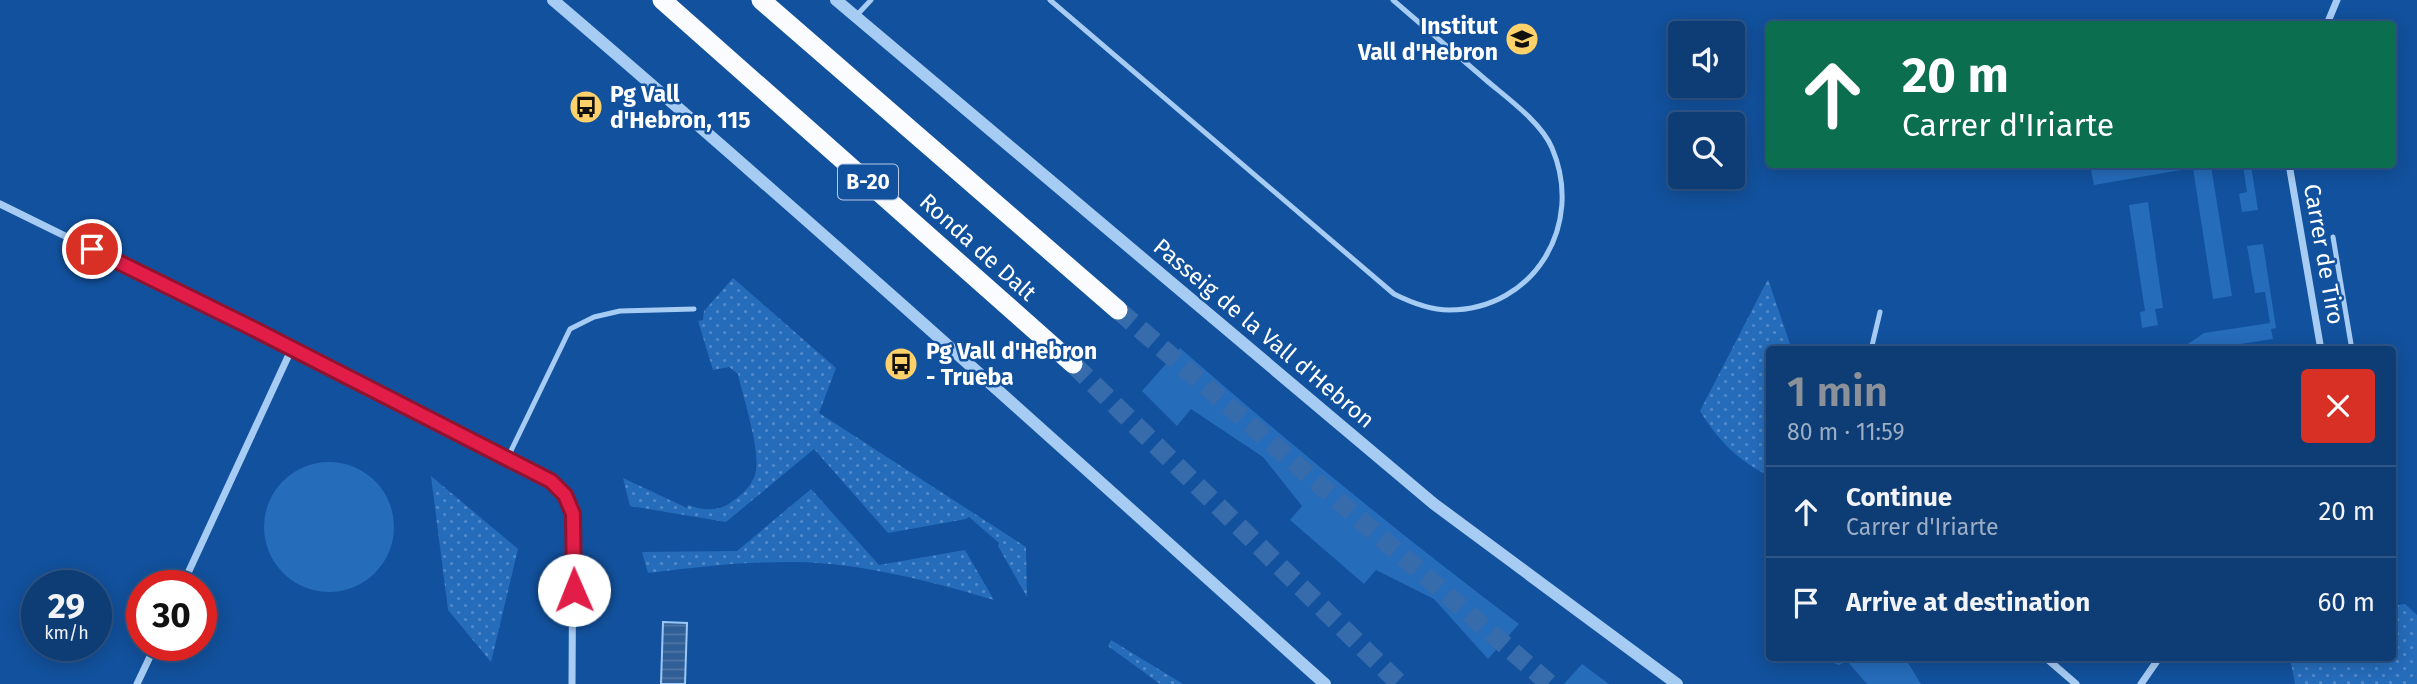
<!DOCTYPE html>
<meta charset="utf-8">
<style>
body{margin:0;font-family:"Fira Sans",sans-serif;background:#17447b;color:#f1f3f6;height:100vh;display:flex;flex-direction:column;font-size:26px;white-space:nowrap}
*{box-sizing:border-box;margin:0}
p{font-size:23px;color:#9baec5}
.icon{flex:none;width:38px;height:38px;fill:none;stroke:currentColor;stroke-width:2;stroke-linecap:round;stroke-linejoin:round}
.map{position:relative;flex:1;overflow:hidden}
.details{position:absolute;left:1766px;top:346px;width:630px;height:315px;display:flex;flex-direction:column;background:#0e3d76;border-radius:7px;box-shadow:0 4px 18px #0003,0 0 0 2px #2e5688}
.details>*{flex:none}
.banner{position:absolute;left:1766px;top:21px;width:630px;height:147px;border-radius:7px;box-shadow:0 4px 18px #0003,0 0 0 2px #2e5688;background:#0b6e4f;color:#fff;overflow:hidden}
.fabs{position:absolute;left:1668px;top:21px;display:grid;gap:14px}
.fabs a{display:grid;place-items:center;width:77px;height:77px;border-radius:7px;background:#0e3d76;box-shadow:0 4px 18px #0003,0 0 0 2px #2e5688;font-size:35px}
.speed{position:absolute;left:21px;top:570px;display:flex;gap:14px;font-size:35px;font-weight:700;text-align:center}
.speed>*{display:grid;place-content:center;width:91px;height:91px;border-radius:50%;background:#0e3d76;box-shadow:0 4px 18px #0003,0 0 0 2px #2e5688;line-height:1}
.speed small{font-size:18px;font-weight:400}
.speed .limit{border:10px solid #d22;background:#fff;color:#111}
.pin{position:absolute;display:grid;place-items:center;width:60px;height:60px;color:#fff;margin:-30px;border:4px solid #fff;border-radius:50%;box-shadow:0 2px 7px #0007}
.me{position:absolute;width:77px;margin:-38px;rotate:359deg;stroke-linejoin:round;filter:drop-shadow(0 0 5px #0008)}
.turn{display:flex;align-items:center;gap:24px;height:147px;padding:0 21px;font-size:32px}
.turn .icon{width:91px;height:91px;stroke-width:2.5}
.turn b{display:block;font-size:49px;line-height:60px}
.round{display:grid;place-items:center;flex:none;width:74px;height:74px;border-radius:7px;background:#17447b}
.overview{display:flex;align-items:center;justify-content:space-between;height:119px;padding:0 21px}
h1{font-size:42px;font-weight:600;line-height:52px;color:#8c9099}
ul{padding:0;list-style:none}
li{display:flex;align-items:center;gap:21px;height:91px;padding:0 21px;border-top:2px solid #2e5688}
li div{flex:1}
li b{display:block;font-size:26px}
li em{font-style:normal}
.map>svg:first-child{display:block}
.grass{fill:url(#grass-dots)}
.green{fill:#256cbb}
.water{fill:url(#water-rules);stroke:#99c7f7;stroke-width:2}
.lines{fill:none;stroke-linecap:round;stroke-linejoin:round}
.minor-tunnel{stroke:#366bac;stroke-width:7;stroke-dasharray:7 3.5;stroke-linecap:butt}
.trunk-tunnel{stroke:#366bac;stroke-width:19;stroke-dasharray:19 10;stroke-linecap:butt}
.service{stroke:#a7ccf4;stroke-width:5}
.minor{stroke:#a7ccf4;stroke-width:7}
.tertiary{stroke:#a7ccf4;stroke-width:12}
.trunk{stroke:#fafcff;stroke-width:19}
.route-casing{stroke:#92132f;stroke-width:18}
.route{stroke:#e11d48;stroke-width:12}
.labels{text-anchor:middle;stroke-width:5;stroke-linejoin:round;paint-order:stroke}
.shield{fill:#12519d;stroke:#b8cbe2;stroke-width:2}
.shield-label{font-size:21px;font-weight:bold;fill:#fff}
.poi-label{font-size:23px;font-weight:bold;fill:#fff;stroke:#12519d;text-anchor:start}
.street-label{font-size:23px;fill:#fff;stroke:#12519d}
</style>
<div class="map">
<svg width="2417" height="684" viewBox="0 0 2417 684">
<defs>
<pattern id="grass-dots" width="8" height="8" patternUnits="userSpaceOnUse" patternTransform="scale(1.75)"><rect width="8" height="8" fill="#256cbb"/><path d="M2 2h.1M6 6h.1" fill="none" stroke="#5189c9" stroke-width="1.8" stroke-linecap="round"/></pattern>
<pattern id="water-rules" width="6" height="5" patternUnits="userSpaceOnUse" patternTransform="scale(1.75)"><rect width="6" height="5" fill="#305e96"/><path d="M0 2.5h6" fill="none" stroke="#4f76a6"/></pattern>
</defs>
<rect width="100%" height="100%" fill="#12519d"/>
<g class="grass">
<path d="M733,278L836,368L819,413L1026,547L1027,597L998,546L999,543L969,517L966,519L888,533L814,449L726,522L630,506L623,478L687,508L688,505C704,511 720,512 734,500C743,494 751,486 755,475C762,453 743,398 738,374L729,367L713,370L698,321L703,320L704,311Z"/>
<path d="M1768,279L1792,350H1769V476C1738,461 1718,440 1700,411Z"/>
<polygon points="431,476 518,549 491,662 448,610"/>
<path d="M811,489L879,565L965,550L994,600C930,581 865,564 798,562C748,561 698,567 648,573L642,552L737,551Z"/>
<polygon points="2405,604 2417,615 2417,684 2295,684 2290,658 2392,658 2392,606"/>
<polygon points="1111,640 1183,684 1160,684 1108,646"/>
</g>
<g class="green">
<polygon points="2138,165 2217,165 2211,166 2232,296 2213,299 2193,168 2094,185 2090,165 2122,167"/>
<polygon points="2243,165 2251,165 2258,210 2242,212 2239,194 2247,192"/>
<polygon points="2148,202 2163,308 2155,309 2158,325 2142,328 2140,312 2145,311 2129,205"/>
<polygon points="2263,244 2276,328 2271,329 2273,339 2227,346 2220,350 2179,350 2204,333 2270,323 2265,292 2255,293 2247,246"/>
<path d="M1180,348C1290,444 1402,536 1519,624L1488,659L1434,599L1376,570L1364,584L1290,520L1302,506L1263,457L1191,409L1177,426L1142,391Z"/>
<circle cx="329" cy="527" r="65"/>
<polygon points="1820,658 1905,658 1921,684 1867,684 1847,661 1839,665"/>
<polygon points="1582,664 1609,684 1564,684"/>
</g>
<polygon class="water" points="663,622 687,623 685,684 661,684"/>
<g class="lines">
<polyline class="minor-tunnel" points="1961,350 1975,348"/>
<g class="trunk-tunnel">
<polyline points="1118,310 1550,684"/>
<polyline points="1073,364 1400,684"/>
</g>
<g class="service">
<path d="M1050,0L1394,294C1410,302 1431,310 1449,310C1534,310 1585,225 1552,148C1541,122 1507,98 1486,80C1455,53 1424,27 1393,0"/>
<polyline points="856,16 871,0"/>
<polyline points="2333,237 2352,350"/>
<polyline points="1871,350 1880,312"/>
<polyline points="507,459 570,329 594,317 620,311 694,309"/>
</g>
<g class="minor">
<polyline points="2327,24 2337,0"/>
<polyline points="2289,164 2321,350"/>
<polyline points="0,204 252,328 551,481 565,495 573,514 572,684"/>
<polyline points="1975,348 1997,350"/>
<polyline points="182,586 292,348"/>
<polyline points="2046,658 2076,684"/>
<polyline points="137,684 155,646"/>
<polyline points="2141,684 2159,658"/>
</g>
<g class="tertiary">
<path d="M553,0C814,223 1069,454 1325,684"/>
<polyline points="836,0 1434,504 1677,684"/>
</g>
<g class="trunk">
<polyline points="662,0 1073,364"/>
<polyline points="761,0 1118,310"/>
</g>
</g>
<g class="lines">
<defs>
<polyline id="route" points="92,249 252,328 551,481 565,495 573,514 574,590"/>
</defs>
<use href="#route" class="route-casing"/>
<use href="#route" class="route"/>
</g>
<defs>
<symbol id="school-disc" viewBox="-11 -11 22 22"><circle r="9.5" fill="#ffd16b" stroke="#12519d"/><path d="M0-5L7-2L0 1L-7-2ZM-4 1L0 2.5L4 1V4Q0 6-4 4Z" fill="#111"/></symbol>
<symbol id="bus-disc" viewBox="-11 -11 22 22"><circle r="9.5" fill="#ffd16b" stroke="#12519d"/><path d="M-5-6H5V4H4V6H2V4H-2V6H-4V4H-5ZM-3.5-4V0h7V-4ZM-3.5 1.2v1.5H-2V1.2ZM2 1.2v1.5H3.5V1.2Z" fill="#111"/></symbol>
</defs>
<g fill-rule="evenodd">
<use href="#school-disc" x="1503" y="20" width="38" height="38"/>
<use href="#bus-disc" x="567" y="88" width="38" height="38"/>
<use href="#bus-disc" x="882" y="345" width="38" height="38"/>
</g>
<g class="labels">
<rect class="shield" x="838" y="164.5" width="60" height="35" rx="5"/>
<g class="shield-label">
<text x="868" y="189">B-20</text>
</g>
<g class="poi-label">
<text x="1498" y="34" text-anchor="end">Institut<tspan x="1498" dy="26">Vall d'Hebron</tspan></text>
<text x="610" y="102">Pg Vall<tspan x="610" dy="26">d'Hebron, 115</tspan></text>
<text x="926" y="359">Pg Vall d'Hebron<tspan x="926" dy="26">- Trueba</tspan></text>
</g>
<g class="street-label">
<text transform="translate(978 247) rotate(42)" y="8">Ronda de Dalt</text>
<text transform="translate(2324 254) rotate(80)" y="8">Carrer de Tiro</text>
<text transform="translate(1264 333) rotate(40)" y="8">Passeig de la Vall d'Hebron</text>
</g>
</g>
</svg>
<div class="fabs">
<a><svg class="icon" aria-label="sound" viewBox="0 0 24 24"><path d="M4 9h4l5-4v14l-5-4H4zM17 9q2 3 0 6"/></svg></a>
<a><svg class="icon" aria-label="search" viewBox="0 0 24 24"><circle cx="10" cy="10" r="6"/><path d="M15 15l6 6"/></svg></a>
</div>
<div class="speed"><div>29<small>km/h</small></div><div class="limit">30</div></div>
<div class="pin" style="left:92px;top:249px;background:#d93025"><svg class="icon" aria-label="arrive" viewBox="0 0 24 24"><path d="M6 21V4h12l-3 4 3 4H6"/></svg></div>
<svg class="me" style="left:574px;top:590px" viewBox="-20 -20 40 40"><circle r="19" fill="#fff"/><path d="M0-13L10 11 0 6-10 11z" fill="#e11d48"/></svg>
<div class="banner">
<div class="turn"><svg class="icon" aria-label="ahead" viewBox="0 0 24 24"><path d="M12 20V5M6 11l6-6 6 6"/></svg><div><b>20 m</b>Carrer d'Iriarte</div></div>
</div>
<section class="details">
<div class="overview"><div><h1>1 min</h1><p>80 m · 11:59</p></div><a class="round" style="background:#d93025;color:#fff"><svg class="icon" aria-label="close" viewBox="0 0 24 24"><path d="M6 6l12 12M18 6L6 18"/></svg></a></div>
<ul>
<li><svg class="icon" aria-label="ahead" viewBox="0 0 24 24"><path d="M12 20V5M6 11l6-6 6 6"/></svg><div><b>Continue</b><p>Carrer d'Iriarte</p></div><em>20 m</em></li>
<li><svg class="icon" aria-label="arrive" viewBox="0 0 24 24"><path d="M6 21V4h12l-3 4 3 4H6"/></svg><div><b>Arrive at destination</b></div><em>60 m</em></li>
</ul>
</section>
</div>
